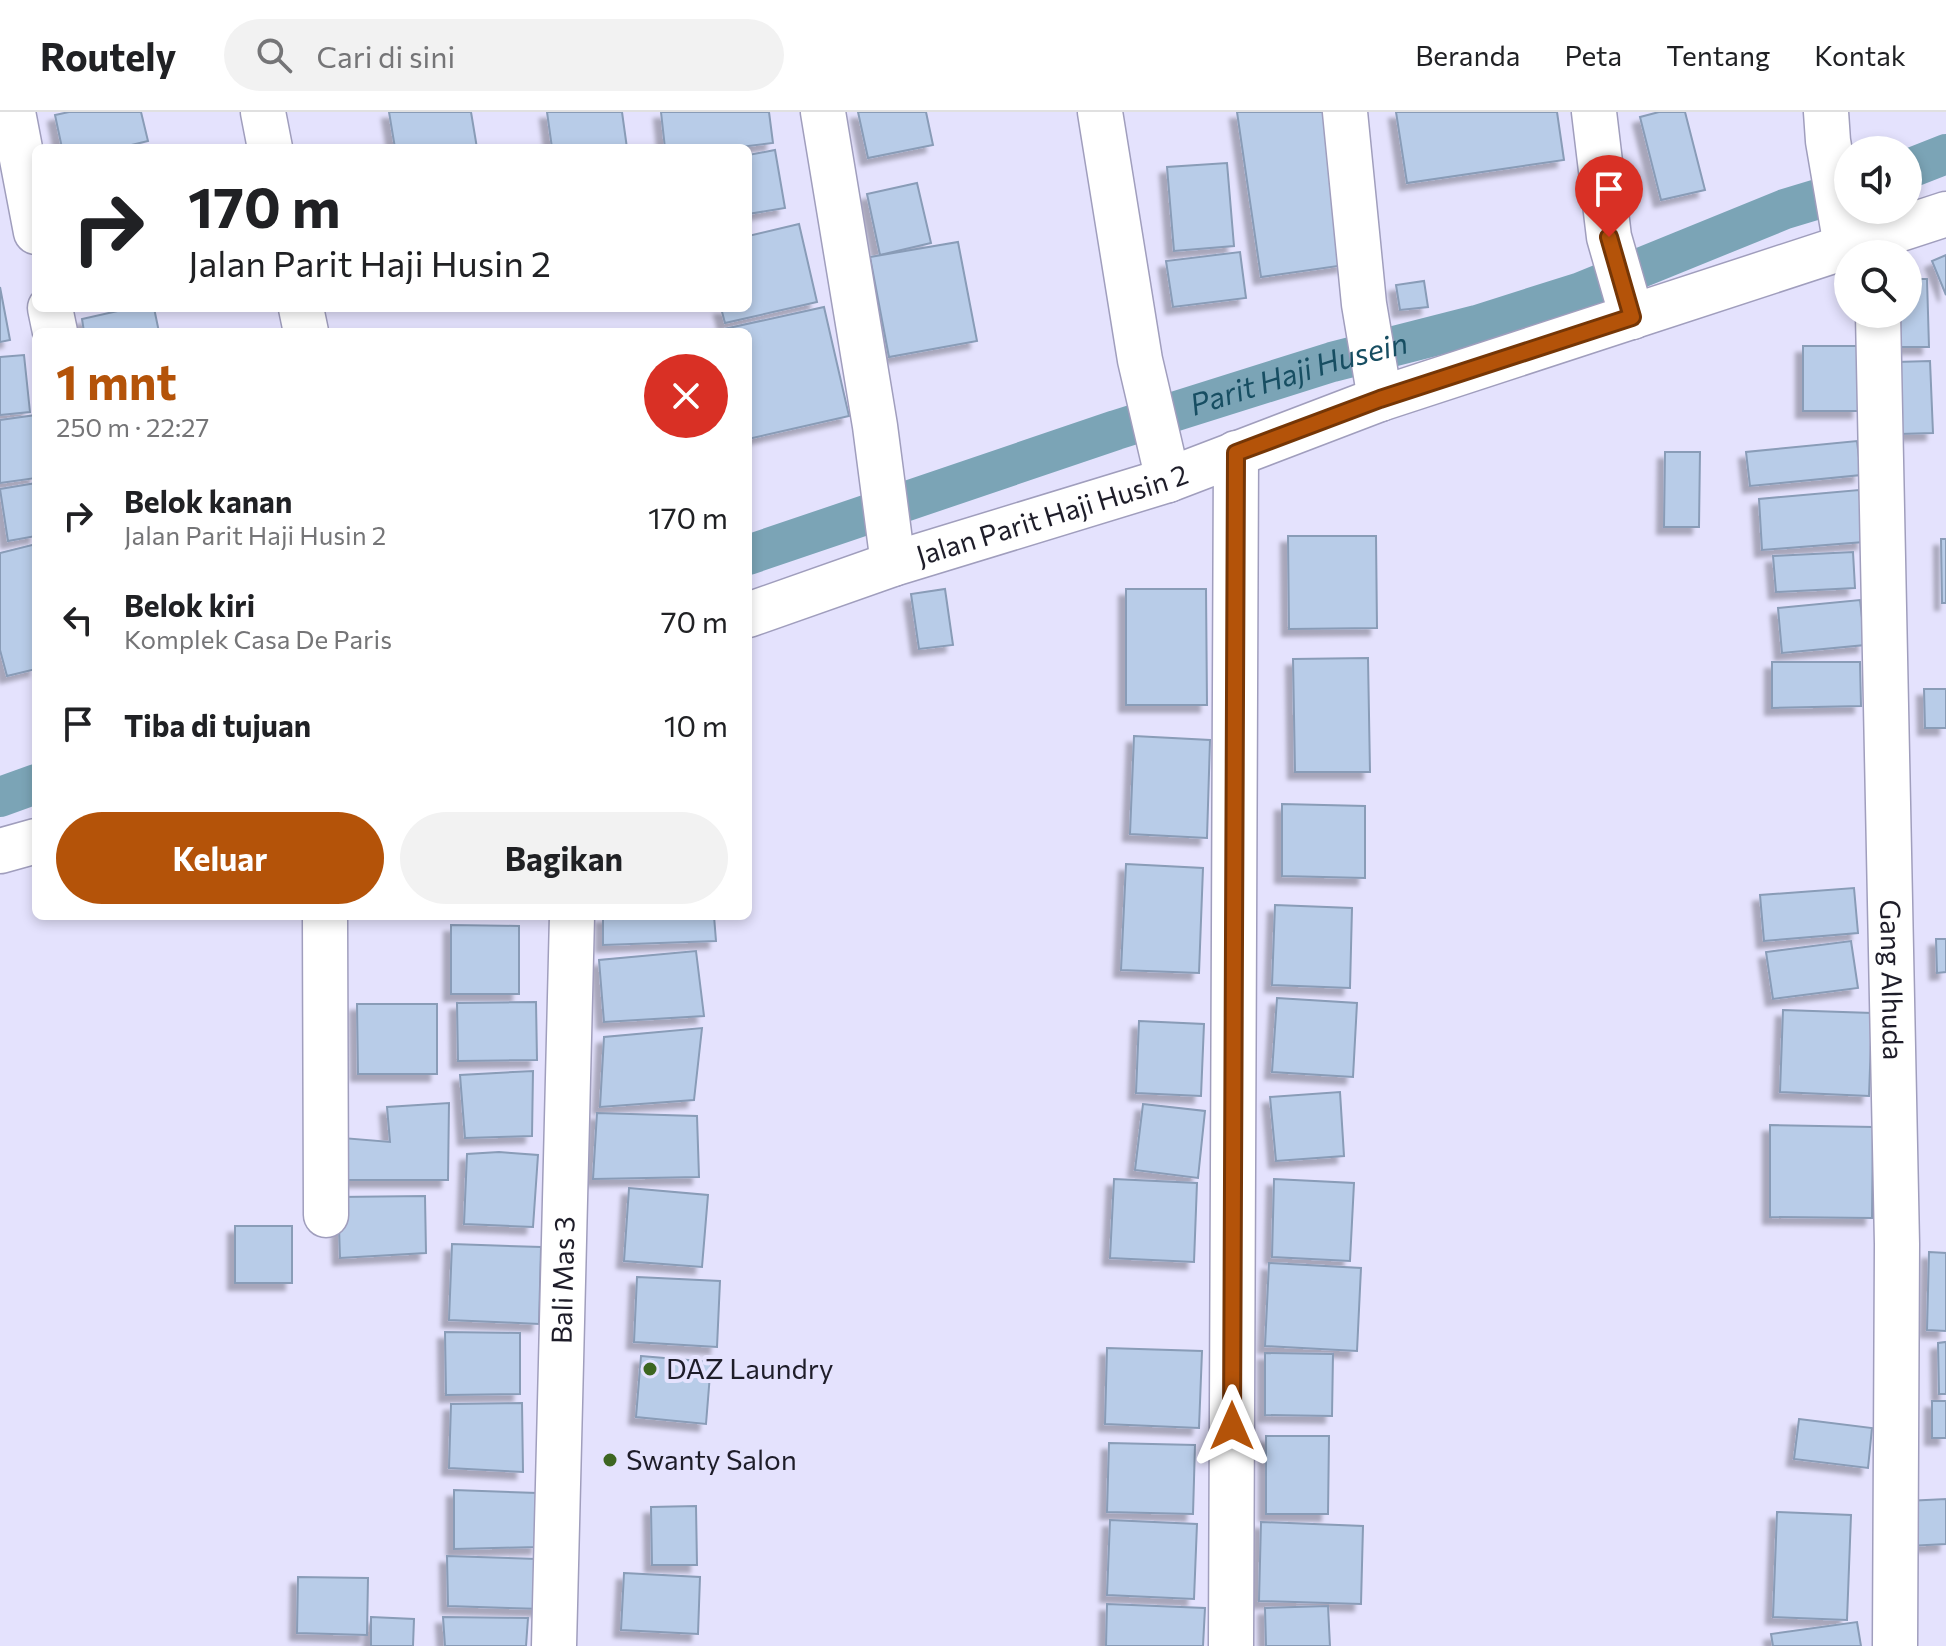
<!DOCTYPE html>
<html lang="id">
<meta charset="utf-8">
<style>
body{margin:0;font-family:Commissioner,sans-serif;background:#f2f2f2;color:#202124;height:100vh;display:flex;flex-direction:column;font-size:30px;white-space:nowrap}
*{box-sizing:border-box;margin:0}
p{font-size:26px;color:#757577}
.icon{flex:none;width:44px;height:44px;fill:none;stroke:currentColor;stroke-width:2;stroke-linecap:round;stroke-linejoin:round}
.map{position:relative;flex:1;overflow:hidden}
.side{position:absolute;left:32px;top:216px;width:720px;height:592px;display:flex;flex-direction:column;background:#fff;border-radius:12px;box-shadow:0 4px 12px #0003}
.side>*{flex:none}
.guide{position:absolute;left:32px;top:32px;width:720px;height:168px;border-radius:12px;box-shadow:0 4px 12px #0003;background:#fff;color:#202124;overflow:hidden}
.tools{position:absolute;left:1834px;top:24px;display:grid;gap:16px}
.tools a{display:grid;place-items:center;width:88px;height:88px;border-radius:50%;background:#fff;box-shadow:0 4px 12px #0003;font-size:40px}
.pin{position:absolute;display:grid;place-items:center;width:68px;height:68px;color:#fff;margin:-82px -34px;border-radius:50% 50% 50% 0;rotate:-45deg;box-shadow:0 0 8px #0007}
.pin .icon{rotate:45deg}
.me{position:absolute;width:88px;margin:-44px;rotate:0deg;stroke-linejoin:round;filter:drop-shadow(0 0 6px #0008)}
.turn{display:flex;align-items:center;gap:28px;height:168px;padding:0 24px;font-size:36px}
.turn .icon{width:104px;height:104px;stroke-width:2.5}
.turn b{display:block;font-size:56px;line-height:68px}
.round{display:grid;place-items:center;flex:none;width:84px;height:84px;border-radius:42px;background:#f2f2f2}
.head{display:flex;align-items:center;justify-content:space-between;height:136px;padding:0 24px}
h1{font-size:48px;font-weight:700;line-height:60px;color:#b45309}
.action{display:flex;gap:16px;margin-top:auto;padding:16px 24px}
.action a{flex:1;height:92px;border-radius:48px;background:#b45309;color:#fff;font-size:32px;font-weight:700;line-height:92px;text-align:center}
.action a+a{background:#f2f2f2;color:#202124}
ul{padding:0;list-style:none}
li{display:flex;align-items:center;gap:24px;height:104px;padding:0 24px}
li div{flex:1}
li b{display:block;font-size:30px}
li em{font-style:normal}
header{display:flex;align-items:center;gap:48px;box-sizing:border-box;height:112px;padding:0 40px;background:#fff;border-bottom:2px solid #e0e0e0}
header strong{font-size:38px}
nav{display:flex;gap:44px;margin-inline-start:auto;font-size:28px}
.search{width:560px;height:72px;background:#f2f2f2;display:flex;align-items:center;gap:20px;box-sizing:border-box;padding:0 28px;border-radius:44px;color:#757577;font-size:30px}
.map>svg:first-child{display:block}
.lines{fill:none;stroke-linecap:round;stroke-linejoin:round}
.canal{stroke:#7ba4b6;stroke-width:40}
.building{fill:#b8cce8;stroke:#899cb7;stroke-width:2;filter:url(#shadow)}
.minor-casing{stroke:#a09ebd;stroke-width:47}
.minor{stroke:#fff;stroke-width:44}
.route-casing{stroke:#753606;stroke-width:20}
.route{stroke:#b45309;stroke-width:14}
.poi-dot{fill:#3d6621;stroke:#e4e2fd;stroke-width:3}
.labels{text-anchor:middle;stroke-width:8;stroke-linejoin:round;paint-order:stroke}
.street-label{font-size:28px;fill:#1e1d29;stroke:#e4e2fd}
.poi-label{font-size:28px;fill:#1e1d29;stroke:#e4e2fd;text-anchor:start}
.water-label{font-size:30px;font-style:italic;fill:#174e62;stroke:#e4e2fd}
</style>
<header>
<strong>Routely</strong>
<div class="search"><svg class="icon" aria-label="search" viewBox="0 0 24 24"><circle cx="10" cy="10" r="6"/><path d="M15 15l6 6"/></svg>Cari di sini</div>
<nav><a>Beranda</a><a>Peta</a><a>Tentang</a><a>Kontak</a></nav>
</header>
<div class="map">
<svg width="1946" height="1534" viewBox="0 0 1946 1534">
<defs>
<filter id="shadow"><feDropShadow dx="-7" dy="7" stdDeviation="2" flood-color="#0004"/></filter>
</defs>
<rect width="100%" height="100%" fill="#e4e2fd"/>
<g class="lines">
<g class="canal">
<polyline points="1908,57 1946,42"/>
<path id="s1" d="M748,443L1116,318L1332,250L1477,213L1581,180L1785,97L1848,78"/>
<polyline points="0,685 36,672"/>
</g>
</g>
<g class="building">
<polygon points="69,0 141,0 148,29 119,36 62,36 55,3"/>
<polygon points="389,0 471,0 477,36 395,36"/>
<polygon points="547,0 622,0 627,36 552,36"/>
<polygon points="661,0 769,0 773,31 732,36 665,36"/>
<polygon points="858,0 926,0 933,33 868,46"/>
<polygon points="1237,0 1323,0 1345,153 1261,165"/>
<polygon points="1396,0 1557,0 1564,48 1407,71"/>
<polygon points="1659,0 1685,0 1705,78 1661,88 1640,5"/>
<polygon points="775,38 785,96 748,102 748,43"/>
<polygon points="1227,51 1234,134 1174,139 1167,55"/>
<polygon points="917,71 931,131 880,143 867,82"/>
<polygon points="799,112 817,190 725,211 721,196 748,196 748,124"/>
<polygon points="958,130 977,229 889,245 870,145"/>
<polygon points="1240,140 1246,186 1173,195 1166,149"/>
<polygon points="1946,143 1946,183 1932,149"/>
<polygon points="1908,167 1927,167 1929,235 1895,235 1894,202 1908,202"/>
<polygon points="1424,169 1428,195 1400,198 1396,173"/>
<polygon points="0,175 10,228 0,230"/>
<polygon points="824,195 849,304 748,327 748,220 715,219"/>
<polygon points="131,196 154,196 159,220 84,220 82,207"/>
<rect x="1803" y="234" width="56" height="65"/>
<polygon points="24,243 30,300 0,303 0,245"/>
<polygon points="1930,249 1933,321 1899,322 1896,250"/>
<polygon points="36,303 36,366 0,371 0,308"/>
<polygon points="1857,329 1861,363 1750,374 1746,340"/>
<polygon points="1665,340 1700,340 1699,415 1664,415"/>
<polygon points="36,371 36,424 8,429 0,377"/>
<polygon points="1859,378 1864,430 1762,438 1759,387"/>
<polygon points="1288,424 1376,424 1377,516 1289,517"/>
<polygon points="1941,427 1946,427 1946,491 1942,491"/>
<polygon points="36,432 36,557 7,564 0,538 0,441"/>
<polygon points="1853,440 1855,476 1776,480 1773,444"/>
<polygon points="945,477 953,533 919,537 911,482"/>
<polygon points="1126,477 1206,477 1207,593 1126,593"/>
<polygon points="1860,488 1865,533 1782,541 1778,496"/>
<polygon points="1368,546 1370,660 1295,660 1293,547"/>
<polygon points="1772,550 1860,550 1861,594 1772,596"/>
<polygon points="1924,577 1946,577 1946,616 1925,616"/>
<polygon points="1134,624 1210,628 1207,726 1130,722"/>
<polygon points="1282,692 1365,694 1365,766 1282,764"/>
<polygon points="1126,752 1203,756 1199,861 1121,858"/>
<polygon points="1854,776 1858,821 1764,829 1760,783"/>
<polygon points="1275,793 1352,796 1350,876 1272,873"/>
<polygon points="603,804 714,804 716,829 603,833"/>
<polygon points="451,813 519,814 519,882 451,882"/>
<polygon points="1936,827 1946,827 1946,860 1937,861"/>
<polygon points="1851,829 1858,876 1773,887 1766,840"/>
<polygon points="696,839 704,904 604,910 599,848"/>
<polygon points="1277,886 1357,891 1353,965 1272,960"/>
<polygon points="536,890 537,948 458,949 457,891"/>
<polygon points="357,892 437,892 437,962 358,962"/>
<polygon points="1783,898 1872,901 1869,984 1780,980"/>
<polygon points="1139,909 1204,912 1201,984 1136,981"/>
<polygon points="702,916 694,988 600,995 604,925"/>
<polygon points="533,959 532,1024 465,1026 460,963"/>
<polygon points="1340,980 1344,1044 1276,1049 1270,985"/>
<polygon points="449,991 448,1068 341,1068 343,1026 390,1030 387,995"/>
<polygon points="1143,992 1205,999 1198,1066 1135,1058"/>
<polygon points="597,1001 697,1004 699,1065 593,1067"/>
<polygon points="1770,1013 1873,1015 1872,1106 1770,1105"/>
<polygon points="499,1040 538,1043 533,1115 464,1112 467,1042"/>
<polygon points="1114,1067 1197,1071 1194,1150 1110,1146"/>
<polygon points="1274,1067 1354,1071 1350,1149 1272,1145"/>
<polygon points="629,1076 708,1083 702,1155 624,1149"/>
<polygon points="425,1084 426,1141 340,1146 338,1085"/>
<rect x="235" y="1114" width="57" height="57"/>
<polygon points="452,1132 541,1135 539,1212 449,1208"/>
<polygon points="1929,1140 1946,1141 1946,1219 1927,1218"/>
<polygon points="1269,1151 1361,1156 1357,1239 1265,1234"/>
<polygon points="637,1165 720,1169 717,1235 634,1230"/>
<polygon points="445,1220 520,1221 520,1282 446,1283"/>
<polygon points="1946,1230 1946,1282 1939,1282 1938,1231"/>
<polygon points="1107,1236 1202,1239 1199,1316 1105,1312"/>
<polygon points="1265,1241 1333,1242 1332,1304 1265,1303"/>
<polygon points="641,1244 711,1250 706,1312 636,1305"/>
<rect x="1932" y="1289" width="14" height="37"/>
<polygon points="522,1291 523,1360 449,1356 451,1292"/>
<polygon points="1799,1307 1872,1316 1868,1356 1794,1347"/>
<polygon points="1266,1324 1329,1324 1328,1402 1266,1402"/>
<polygon points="1109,1331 1195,1333 1193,1402 1107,1400"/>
<polygon points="454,1378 537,1381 538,1435 454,1437"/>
<polygon points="1946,1387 1946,1432 1908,1434 1906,1389"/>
<polygon points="696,1394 697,1453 652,1453 651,1395"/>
<polygon points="1777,1400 1851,1403 1847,1508 1773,1505"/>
<polygon points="1110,1408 1197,1412 1194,1487 1107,1483"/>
<polygon points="1261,1410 1363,1414 1361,1492 1259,1489"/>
<polygon points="447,1444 537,1447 543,1497 448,1494"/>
<polygon points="624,1461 700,1465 698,1522 621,1518"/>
<polygon points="298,1465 368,1466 367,1523 297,1521"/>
<polygon points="1107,1492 1205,1496 1203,1534 1106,1534"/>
<polygon points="1328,1494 1330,1534 1266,1534 1265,1496"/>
<polygon points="371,1505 414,1507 413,1534 371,1534"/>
<polygon points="443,1505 528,1506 526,1534 445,1534"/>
<polygon points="1857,1510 1861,1534 1773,1534 1771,1522"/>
</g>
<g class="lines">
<defs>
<g id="minor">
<polyline points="13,0 36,120"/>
<polyline points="263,0 270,36"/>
<polyline points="823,0 875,314 893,452"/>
<polyline points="1100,0 1140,248 1168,368"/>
<polyline points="1345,0 1364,192 1380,287"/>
<polyline points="1594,0 1609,125 1632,205"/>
<polyline points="1826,0 1828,29 1846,134"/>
<polyline points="50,196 55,220"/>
<polyline points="301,196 306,220"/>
<path id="s2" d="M1878,202L1897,1132L1895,1534"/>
<path id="s3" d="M748,503L893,452L1168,368L1380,287L1946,102"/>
<polyline points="0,739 36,729"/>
<polyline points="325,804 326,1103"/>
<path id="s4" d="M554,1534L572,804"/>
<polyline points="1231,1534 1236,341"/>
</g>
</defs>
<use href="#minor" class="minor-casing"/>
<use href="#minor" class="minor"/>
</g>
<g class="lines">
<defs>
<polyline id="route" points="1232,1314 1236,341 1380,287 1632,205 1609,125"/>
</defs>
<use href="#route" class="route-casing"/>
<use href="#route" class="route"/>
</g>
<g class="poi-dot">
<circle cx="650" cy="1257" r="8"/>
<circle cx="610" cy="1348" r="8"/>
</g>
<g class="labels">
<g class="street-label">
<text dy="10" stroke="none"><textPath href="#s3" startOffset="320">Jalan Parit Haji Husin 2</textPath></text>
<text dy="10" stroke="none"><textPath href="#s2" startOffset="666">Gang Alhuda</textPath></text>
<text dy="10" stroke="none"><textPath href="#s4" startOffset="366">Bali Mas 3</textPath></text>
</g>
<g class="poi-label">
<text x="666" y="1267">DAZ Laundry</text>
<text x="626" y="1358">Swanty Salon</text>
</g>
<g class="water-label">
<text dy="10" stroke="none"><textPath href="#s1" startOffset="580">Parit Haji Husein</textPath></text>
</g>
</g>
</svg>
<div class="tools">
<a><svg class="icon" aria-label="sound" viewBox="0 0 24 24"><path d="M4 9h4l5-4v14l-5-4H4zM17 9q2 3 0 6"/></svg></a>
<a><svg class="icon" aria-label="search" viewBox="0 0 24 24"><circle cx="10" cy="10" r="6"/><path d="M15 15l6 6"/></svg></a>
</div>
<div class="pin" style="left:1609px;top:125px;background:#d93025"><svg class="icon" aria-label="arrive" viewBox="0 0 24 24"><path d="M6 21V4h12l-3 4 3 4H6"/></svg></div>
<svg class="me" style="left:1232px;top:1314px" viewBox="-20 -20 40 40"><path d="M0-17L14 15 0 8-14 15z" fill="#b45309" stroke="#fff" stroke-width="4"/></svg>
<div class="guide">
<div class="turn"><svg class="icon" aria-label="right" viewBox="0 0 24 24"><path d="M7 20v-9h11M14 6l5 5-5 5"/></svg><div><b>170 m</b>Jalan Parit Haji Husin 2</div></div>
</div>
<section class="side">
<div class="head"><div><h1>1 mnt</h1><p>250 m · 22:27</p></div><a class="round" style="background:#d93025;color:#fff"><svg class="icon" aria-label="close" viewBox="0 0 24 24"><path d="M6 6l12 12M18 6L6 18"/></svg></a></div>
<ul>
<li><svg class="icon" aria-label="right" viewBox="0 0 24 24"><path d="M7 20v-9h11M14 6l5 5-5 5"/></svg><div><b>Belok kanan</b><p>Jalan Parit Haji Husin 2</p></div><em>170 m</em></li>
<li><svg class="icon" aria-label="left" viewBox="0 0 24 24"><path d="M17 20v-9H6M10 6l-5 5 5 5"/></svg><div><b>Belok kiri</b><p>Komplek Casa De Paris</p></div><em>70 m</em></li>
<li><svg class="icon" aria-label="arrive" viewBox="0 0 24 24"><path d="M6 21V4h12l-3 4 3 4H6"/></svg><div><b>Tiba di tujuan</b></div><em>10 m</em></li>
</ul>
<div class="action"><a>Keluar</a><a>Bagikan</a></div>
</section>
</div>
